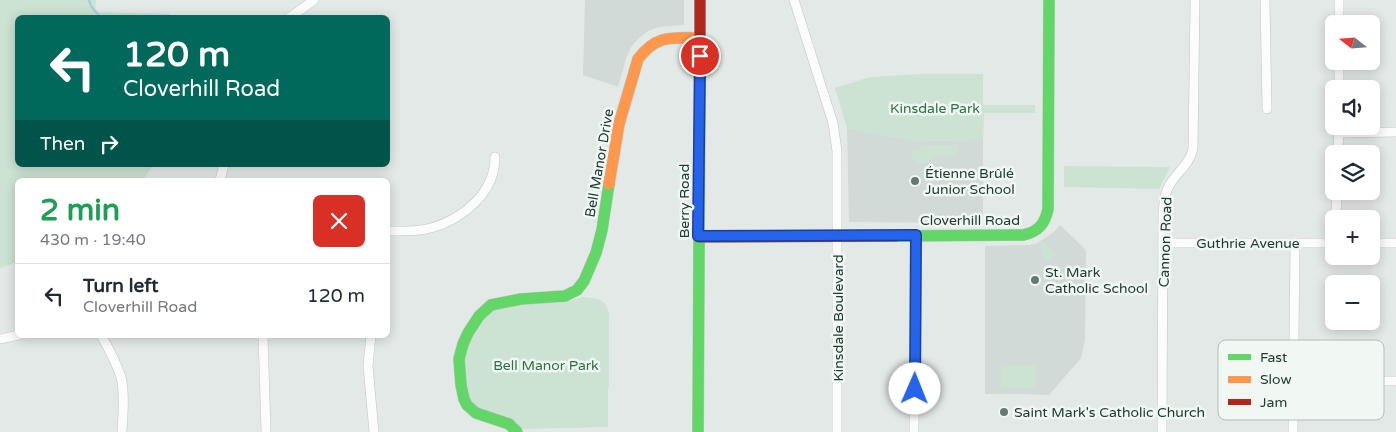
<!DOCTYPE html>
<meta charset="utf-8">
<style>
body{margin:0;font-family:"Varela Round",sans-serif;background:#f2f2f3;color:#1f2937;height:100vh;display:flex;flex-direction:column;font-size:19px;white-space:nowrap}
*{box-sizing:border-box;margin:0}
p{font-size:16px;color:#747a83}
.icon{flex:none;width:28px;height:28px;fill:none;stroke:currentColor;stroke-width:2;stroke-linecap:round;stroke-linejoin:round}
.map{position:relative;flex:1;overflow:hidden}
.side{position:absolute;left:15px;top:178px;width:375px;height:160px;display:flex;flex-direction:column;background:#fff;border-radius:8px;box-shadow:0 2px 12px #0003}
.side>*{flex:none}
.hud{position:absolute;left:15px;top:15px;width:375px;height:152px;border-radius:8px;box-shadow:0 2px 12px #0003;background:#00695c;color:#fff;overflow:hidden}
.needle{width:32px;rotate:287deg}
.tools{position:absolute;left:1325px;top:15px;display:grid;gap:10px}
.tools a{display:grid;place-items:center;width:55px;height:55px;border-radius:8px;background:#fff;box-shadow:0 2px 12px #0003;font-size:25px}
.pin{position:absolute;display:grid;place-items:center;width:42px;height:42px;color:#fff;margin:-21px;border:2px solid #fff;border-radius:50%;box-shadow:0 1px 5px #0007}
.me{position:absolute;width:55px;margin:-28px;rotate:1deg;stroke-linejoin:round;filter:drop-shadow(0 0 4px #0008)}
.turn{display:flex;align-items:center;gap:18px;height:105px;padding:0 25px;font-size:22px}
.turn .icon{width:65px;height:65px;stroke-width:2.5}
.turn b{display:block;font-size:35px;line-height:42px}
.then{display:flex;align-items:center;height:48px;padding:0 25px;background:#0003;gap:10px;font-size:19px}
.round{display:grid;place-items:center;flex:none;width:52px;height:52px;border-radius:8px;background:#f2f2f3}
.headline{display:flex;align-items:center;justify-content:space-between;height:85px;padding:0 25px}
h1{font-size:30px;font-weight:700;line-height:38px;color:#1e9e55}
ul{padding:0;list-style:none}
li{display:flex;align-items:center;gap:15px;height:65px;padding:0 25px;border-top:1px solid #e0e1e3}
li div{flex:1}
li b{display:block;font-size:19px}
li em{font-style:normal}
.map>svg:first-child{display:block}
.built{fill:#d1dad6}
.green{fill:#cce2d2}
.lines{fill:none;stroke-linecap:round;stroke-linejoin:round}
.stream{stroke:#a4d3d7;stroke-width:2.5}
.street-casing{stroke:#c0c6c3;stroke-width:10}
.fast-casing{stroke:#bfc6c3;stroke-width:12}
.slow-casing{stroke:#bfc6c3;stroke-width:12}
.jam-casing{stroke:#bfc6c3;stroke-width:12}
.street{stroke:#fbfcfb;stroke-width:9}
.fast{stroke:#63d668;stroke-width:11}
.slow{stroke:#ff974d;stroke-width:11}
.jam{stroke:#b3261e;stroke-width:11}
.route-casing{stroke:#184099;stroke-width:12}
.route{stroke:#2563eb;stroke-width:9}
.poi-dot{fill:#657972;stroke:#f1f8f4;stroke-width:2}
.labels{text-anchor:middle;stroke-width:5;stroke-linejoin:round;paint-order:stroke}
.park-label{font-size:14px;fill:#2c7243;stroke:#f1f8f4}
.street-label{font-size:14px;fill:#213c33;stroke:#f1f8f4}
.poi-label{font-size:14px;fill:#213c33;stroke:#f1f8f4;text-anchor:start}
.key{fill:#f1f8f4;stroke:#b3c0ba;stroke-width:1}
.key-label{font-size:14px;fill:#213c33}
</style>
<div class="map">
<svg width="1396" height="432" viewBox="0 0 1396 432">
<rect width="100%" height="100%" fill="#e3e9e6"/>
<g class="built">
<polygon points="585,0 684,0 684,25 658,27 648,31 639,38 631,47 626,59 618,87 583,75"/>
<polygon points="847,128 913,141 983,140 983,223 849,222"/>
<polygon points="1060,225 1086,250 1085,339 1081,358 1049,395 1023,394 985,394 985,246 1030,245 1037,243 1054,232"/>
</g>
<g class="green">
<polygon points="0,0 96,0 95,12 170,14 170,17 18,18 18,165 153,165 143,180 18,180 17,262 0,268"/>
<polygon points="920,74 983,74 983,105 1035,105 1035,113 984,113 983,140 913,141 847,128 835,88 870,77"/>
<path d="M927,145H958L957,156L935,157C928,165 919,166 911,158L912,151Z"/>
<polygon points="1064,166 1170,167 1159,189 1064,187"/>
<polygon points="1040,241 1046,243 1057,254 1051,260 1043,260"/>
<path d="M583,297C597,299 606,298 609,314V384L608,390V427L521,429C511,410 495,419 482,412C477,408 472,402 467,398C466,387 464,375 464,363C464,348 479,319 492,310C497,307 505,305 510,304C529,301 549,305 568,301C573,300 577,298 583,297Z"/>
<rect x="1001" y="365" width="35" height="23"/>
</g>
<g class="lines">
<polyline class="stream" points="89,0 91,6 101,18"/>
<defs>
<g id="street">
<polyline points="794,0 833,123 837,151 837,432"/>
<polyline points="1265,0 1267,109"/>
<polyline points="1339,0 1339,24"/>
<polyline points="289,18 314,0"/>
<polyline points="1339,61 1339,89"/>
<polyline points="1339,133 1396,132"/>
<polyline points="1338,154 1339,126"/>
<polyline points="220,180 224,165"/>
<polyline points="1336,219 1337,191"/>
<path d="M388,231C402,231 417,232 431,228C463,219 495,193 495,157"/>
<polyline points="1163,243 1334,243"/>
<polyline points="1371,243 1396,243"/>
<path d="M101,335C109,349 116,362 121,377C125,393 123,415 122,432"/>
<polyline points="263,335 266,432"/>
<polyline points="371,335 368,366 374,432"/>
<polyline points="0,339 19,335"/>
<polyline points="1294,381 1396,381"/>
<polyline points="914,431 916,235"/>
<path d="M1162,432L1163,213C1164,204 1164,194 1169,186C1177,171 1189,166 1193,149L1195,0"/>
<polyline points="1293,432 1295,243"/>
</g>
<g id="fast">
<path d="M896,236L1023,235C1038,232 1045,224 1048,209L1049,0"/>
<polyline points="517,432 509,424 476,413 467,405 464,399 461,385 459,359 463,344 468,333 479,316 491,305 521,299 565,296 577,290 584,281 596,253 602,230 609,184"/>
<polyline points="698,432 700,69"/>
</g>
<path id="slow" d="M609,184L619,124L638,59C657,34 672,38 700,38"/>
<g id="jam">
<polyline points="700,69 700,0"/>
<polyline points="699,237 896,236"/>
</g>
</defs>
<use href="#street" class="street-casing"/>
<use href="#fast" class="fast-casing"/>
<use href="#slow" class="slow-casing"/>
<use href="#jam" class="jam-casing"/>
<use href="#street" class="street"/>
<use href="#fast" class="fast"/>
<use href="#slow" class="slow"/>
<use href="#jam" class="jam"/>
</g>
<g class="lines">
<defs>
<polyline id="route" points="700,56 698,236 916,235 915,389"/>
</defs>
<use href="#route" class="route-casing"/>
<use href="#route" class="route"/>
</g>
<g class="poi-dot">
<circle cx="915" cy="181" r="5"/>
<circle cx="1035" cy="280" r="5"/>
<circle cx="1004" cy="412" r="5"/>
</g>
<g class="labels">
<g class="park-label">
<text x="935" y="113">Kinsdale Park</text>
<text x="546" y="370">Bell Manor Park</text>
</g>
<g class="street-label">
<text transform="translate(599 163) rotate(-80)" y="5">Bell Manor Drive</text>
<text transform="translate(684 201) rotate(-90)" y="5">Berry Road</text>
<text x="970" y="225">Cloverhill Road</text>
<text transform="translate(1165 242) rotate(-88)" y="5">Cannon Road</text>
<text x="1248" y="248">Guthrie Avenue</text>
<text transform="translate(838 318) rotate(-90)" y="5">Kinsdale Boulevard</text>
</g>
<g class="poi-label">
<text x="925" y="178">Étienne Brûlé<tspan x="925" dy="16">Junior School</tspan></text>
<text x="1045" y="277">St. Mark<tspan x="1045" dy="16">Catholic School</tspan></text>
<text x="1014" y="417">Saint Mark's Catholic Church</text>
</g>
</g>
<rect x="1218" y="340" width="166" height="80" rx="8" class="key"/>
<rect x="1228" y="354" width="23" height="6" fill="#63d668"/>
<rect x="1228" y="376" width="23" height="7" fill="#ff974d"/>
<rect x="1228" y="399" width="23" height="6" fill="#b3261e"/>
<g class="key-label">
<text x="1260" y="362">Fast</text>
<text x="1260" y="384">Slow</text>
<text x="1260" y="407">Jam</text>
</g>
</svg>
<div class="tools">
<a><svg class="needle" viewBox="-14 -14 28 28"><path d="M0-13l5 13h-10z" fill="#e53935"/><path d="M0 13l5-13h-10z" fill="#747a83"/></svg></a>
<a><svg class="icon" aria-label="sound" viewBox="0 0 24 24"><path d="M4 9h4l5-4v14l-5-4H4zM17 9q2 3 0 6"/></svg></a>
<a><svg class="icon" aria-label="layers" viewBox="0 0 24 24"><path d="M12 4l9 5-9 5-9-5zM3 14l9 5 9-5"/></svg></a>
<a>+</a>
<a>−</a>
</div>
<div class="pin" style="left:700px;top:56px;background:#d93025"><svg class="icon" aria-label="arrive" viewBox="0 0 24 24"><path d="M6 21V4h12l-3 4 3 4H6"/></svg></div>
<svg class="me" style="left:915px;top:389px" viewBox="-20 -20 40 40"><circle r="19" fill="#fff"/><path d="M0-13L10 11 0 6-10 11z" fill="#2563eb"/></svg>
<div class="hud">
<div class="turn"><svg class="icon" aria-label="left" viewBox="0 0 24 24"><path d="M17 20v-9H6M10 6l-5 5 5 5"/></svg><div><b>120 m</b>Cloverhill Road</div></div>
<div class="then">Then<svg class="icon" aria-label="right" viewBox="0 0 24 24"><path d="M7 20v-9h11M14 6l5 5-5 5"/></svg></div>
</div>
<section class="side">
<div class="headline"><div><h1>2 min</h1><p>430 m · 19:40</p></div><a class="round" style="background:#d93025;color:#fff"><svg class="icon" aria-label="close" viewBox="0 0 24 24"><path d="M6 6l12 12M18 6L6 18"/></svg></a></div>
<ul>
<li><svg class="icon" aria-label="left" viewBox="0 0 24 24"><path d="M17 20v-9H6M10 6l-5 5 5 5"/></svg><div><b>Turn left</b><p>Cloverhill Road</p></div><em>120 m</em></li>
</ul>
</section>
</div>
